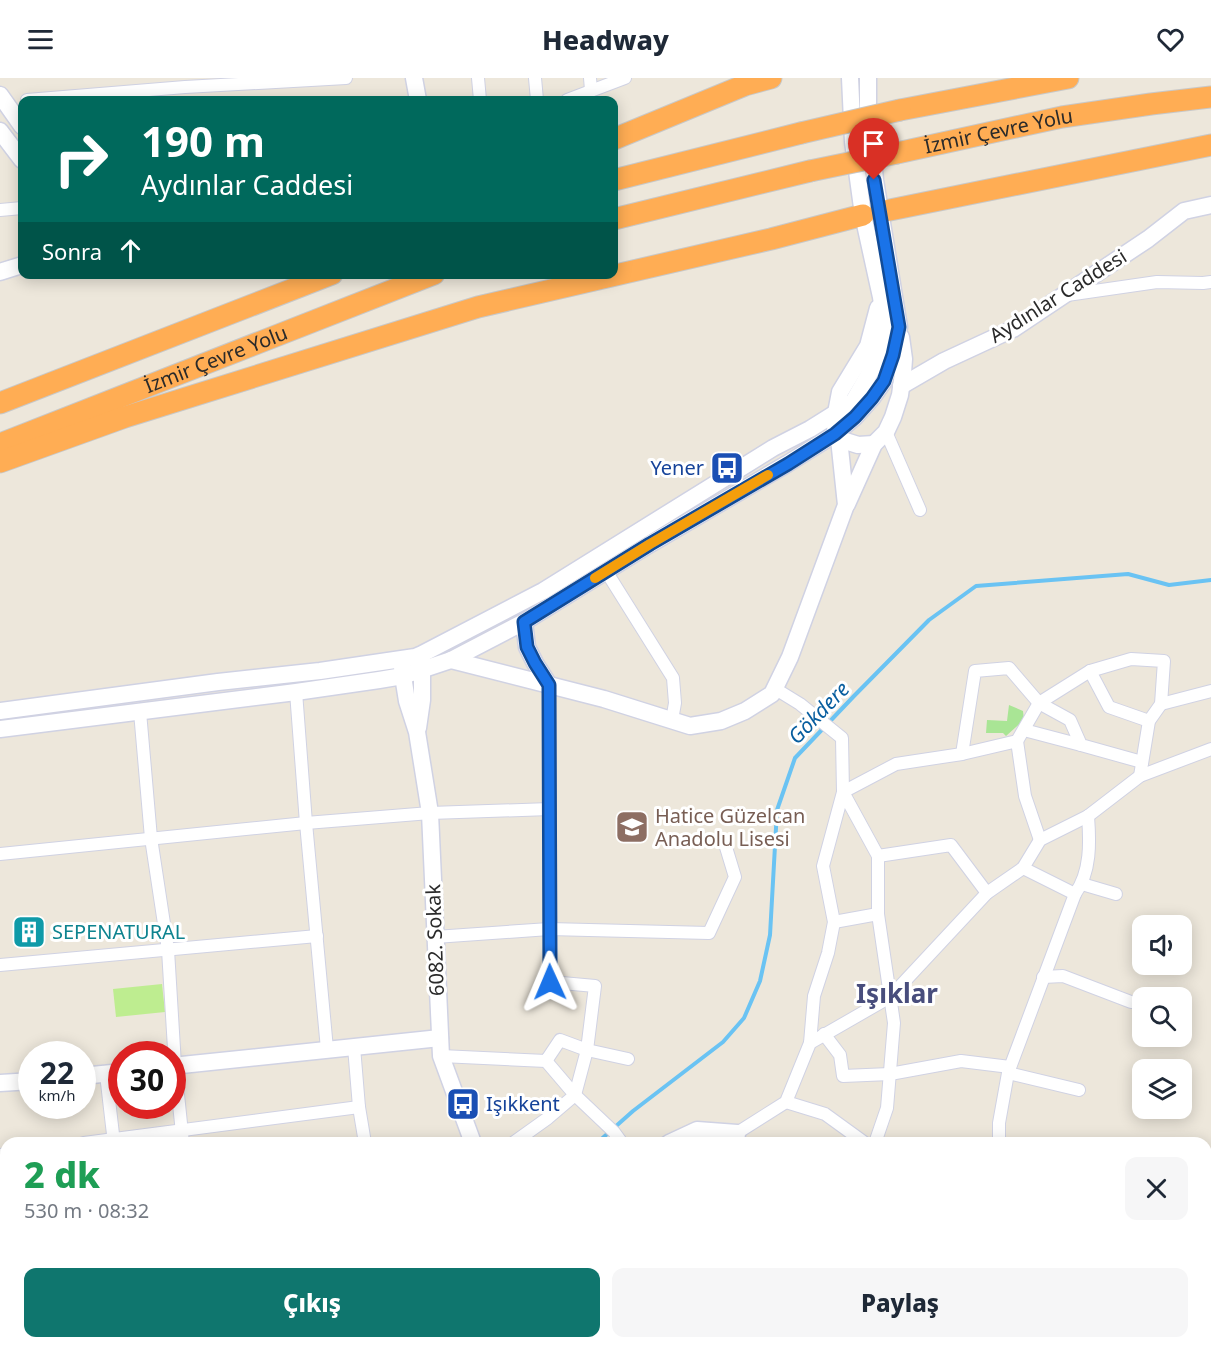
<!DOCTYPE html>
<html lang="tr">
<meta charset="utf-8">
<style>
body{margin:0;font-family:"Noto Sans",sans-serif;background:#f6f6f7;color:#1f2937;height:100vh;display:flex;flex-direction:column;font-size:22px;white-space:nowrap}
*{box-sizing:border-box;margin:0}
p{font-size:20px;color:#747a83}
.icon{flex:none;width:33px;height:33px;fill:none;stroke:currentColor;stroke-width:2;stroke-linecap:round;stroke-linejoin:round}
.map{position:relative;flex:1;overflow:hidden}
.drawer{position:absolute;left:0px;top:1059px;width:1212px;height:212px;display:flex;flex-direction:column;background:#fff;border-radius:18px 18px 0 0;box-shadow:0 3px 15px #0003}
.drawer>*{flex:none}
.banner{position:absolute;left:18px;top:18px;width:600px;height:183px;border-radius:12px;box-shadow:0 3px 15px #0003;background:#00695c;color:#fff;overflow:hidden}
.buttons{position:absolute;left:1132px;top:837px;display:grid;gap:12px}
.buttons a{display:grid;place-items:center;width:60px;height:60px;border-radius:12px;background:#fff;box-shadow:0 3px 15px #0003;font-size:30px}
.speed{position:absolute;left:18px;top:963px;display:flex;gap:12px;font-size:30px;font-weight:700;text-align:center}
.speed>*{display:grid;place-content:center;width:78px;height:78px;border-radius:50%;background:#fff;box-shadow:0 3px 15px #0003;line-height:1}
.speed small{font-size:15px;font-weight:400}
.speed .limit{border:9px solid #d22;background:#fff;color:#111}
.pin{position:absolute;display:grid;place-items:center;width:51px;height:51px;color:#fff;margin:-62px -26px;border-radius:50% 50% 50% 0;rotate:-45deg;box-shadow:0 0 6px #0007}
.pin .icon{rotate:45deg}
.me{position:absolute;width:66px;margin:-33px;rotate:359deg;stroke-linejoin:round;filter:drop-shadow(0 0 4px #0008)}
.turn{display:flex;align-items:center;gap:21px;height:126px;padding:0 24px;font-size:27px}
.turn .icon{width:78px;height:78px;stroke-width:2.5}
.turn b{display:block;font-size:42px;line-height:51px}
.then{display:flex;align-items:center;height:57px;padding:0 24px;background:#0003;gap:12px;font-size:22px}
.round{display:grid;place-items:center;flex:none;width:63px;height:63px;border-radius:12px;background:#f6f6f7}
.head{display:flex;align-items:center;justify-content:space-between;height:102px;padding:0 24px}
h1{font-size:36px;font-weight:800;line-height:45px;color:#1e9e55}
.button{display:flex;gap:12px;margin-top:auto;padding:12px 24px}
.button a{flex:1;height:69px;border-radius:12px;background:#0f766e;color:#fff;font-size:24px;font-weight:800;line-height:69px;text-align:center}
.button a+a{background:#f6f6f7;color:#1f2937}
header{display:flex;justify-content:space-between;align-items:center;height:78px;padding:0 24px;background:#fff;font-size:27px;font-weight:800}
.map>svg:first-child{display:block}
.green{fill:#a9e595}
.pitch{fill:#beed90}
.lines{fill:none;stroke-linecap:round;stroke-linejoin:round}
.stream{stroke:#6ac3f3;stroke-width:4}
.street-casing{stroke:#d0d2e3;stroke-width:14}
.secondary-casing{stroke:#d0d2e3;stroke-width:19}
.highway-casing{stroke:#c8c8c8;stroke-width:23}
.street{stroke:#fff;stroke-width:12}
.secondary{stroke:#fff;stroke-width:16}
.highway{stroke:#ffad54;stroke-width:21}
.highway-bridge-casing{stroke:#c8c8c8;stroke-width:23;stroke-linecap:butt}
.highway-bridge{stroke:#ffad54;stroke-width:21}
.route-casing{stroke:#114b97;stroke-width:15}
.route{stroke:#1a73e8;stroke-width:10}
.slow{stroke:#f59e0b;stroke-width:10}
.labels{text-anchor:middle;stroke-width:6;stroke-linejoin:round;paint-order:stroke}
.street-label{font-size:20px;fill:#2a2a2a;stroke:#fff}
.transit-label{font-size:20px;fill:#164399;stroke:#fff;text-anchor:end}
.education-label{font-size:20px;fill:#785e54;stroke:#fff;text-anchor:start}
.culture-label{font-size:20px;fill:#0d838f;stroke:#fff;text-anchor:start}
.water-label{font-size:21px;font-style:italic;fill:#085e9f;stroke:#fff}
.district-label{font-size:26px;font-weight:bold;fill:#484d7c;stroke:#fff}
</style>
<header><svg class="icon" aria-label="menu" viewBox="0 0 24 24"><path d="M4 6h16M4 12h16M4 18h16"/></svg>Headway<svg class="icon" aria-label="heart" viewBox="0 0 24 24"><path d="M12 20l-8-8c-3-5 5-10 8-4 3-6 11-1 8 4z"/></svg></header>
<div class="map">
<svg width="1211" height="1270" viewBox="0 0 1211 1270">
<rect width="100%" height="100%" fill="#ede7db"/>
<polygon class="green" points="1009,627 1023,633 1024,642 1006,658 1003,655 986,655 987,642 1007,643"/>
<polygon class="pitch" points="162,906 165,934 116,939 113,911"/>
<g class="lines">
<g class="stream">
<polyline points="597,1065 633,1033 723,964 744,940 760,903 770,857 777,732 795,680 854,618 929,542 976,508 1128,496 1169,507 1211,502"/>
<polyline points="278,1270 281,1268"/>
</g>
<defs>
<g id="street">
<polyline points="478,0 480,22"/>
<polyline points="535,0 537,22"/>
<polyline points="590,0 591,12"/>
<polyline points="27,22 185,9 346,0"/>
<polyline points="567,22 625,0"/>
<polyline points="0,132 22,130"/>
<polyline points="1067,217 1157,204 1203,205 1211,204"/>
<polyline points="886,354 920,432"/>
<polyline points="606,493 673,600 675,625 672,642"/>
<polyline points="1090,593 1109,629 1149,643"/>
<polyline points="774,610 800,626 842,660 843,714 878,778 878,836 894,945 887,1030 875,1065"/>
<polyline points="296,614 306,745 327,971"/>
<polyline points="1161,626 1211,613"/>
<polyline points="140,634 151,760 168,872 175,987 183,1065"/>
<polyline points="1024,652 1081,667"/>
<polyline points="1017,663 1025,718 1040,762"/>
<polyline points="962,676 975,593 1009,590 1039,625 1070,642 1081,667 1142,684"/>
<polyline points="0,776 306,745 430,735 550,731"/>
<polyline points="878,778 951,767 987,815"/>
<polyline points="1023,790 1075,816"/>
<polyline points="1082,806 1116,816"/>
<polyline points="834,844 878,836"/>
<polyline points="435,859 549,851 709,855 735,799 725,766"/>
<polyline points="0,887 317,858"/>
<polyline points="1043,899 1063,898 1131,924"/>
<polyline points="824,956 840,977 843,998 890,996 961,983 1010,989"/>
<polyline points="810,965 814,918 828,875 834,844 823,788 843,714 896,686 962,676 1017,663 1039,625 1090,593 1131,581 1164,583 1161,626 1149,643 1140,698"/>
<polyline points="354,969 359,1029 365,1065"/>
<polyline points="441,978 546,983 560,962 587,972 628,981"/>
<polyline points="546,983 575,1017 614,1054 622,1065"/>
<polyline points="1008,995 1079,1012"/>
<polyline points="106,996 114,1065"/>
<polyline points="786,1024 825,1036 865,1065"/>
<polyline points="737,1055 786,1024 810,965 890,919 987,815 1023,790 1040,762 1088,738 1140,698 1211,671"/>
<polyline points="84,1065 359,1029"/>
<polyline points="513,1065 548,1040 575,1017 587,972 595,908 551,904 549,607"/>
<path d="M999,1065V1045L1008,995L1075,816C1091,794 1090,764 1088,738"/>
<polyline points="0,1077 6,1076"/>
<polyline points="0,1168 6,1230"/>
<polyline points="40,1264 41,1270"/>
<polyline points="94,1264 96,1270"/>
<polyline points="142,1264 144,1270"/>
<polyline points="511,1264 527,1270"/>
<polyline points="315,1270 324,1264"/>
<polyline points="427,1270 430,1264"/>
<polyline points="564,1270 569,1264"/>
<polyline points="665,1270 668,1264"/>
<polyline points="961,1270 962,1264"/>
</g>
<g id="secondary">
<polyline points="414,0 418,22"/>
<polyline points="0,17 22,48"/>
<polyline points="0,53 22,82"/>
<polyline points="0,194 22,187"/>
<polyline points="901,308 944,283 1013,251 1148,161 1184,133 1211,127"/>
<polyline points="839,361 858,367 874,366"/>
<polyline points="847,426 874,366 886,354 893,339 900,317 903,295 904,281 901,259"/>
<polyline points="524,544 527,569 535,585 549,607"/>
<polyline points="451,582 604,621 690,648 721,643 745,633 772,616 790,579 846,427 839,361 835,356 836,335 840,314 868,268 878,230"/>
<polyline points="402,589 403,598 407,623 417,654 430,735 441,978 473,1065"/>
<polyline points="0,633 218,604 320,593 415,579 422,576 543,513 773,370 810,351 853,324 880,277 885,247 881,219 863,137 853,64 850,0"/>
<polyline points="418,650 422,622 422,583"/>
<polyline points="0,651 296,614 379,602 403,598 451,582 524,544 650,466 787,386 835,356 855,339 872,320 884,303 893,277 899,249 875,102 868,28 868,0"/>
<polyline points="172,988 440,960"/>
<polyline points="82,998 122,994"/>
<polyline points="0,1005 32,1003"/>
<polyline points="669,1065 697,1052 737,1055 736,1065"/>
<polyline points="0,1263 6,1262"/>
<polyline points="820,1264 821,1270"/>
</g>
<g id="highway">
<polyline points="900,32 1068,0"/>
<polyline points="614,61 745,7 771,0"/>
<path id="s1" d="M897,75L1062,39L1151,26L1211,19"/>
<polyline points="614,102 801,55"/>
<polyline points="880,134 1211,67"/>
<polyline points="614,141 810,93"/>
<polyline points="0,325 332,196"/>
<path id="s2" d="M0,366L434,196"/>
<polyline points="0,384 125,339 478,229 771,161 863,137"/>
</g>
</defs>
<use href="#street" class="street-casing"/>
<use href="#secondary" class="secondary-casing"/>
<use href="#highway" class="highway-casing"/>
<use href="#street" class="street"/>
<use href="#secondary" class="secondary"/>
<use href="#highway" class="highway"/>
<defs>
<g id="highway-bridge">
<polyline points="801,55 900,32"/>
<polyline points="810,93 897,75"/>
</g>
</defs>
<use href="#highway-bridge" class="highway-bridge-casing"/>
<use href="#highway-bridge" class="highway-bridge"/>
</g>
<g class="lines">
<defs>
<polyline id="route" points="550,904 549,607 535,585 527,569 524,544 650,466 788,386 835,356 855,339 872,320 884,303 893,277 899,249 874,102"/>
</defs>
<use href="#route" class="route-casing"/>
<use href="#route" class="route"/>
<polyline class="slow" points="595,500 650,466 768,397"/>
</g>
<defs>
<symbol id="bus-square" viewBox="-11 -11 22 22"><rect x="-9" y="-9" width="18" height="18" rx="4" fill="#1a4fb4" stroke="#fff"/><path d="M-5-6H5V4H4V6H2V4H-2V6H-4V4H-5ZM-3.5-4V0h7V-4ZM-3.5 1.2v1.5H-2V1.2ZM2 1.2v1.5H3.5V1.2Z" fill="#fff"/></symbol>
<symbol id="school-square" viewBox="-11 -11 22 22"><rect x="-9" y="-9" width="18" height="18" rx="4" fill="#8d6e63" stroke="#fff"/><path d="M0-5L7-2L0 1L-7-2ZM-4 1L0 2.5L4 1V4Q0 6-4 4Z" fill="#fff"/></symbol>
<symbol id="building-square" viewBox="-11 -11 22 22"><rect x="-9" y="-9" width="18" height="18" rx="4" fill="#0f9aa8" stroke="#fff"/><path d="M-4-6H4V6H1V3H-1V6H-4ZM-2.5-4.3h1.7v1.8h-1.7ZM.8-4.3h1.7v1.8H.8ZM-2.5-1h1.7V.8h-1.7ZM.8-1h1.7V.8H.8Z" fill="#fff"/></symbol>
</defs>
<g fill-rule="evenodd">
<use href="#bus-square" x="708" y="371" width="38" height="38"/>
<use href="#school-square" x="613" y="730" width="38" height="38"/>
<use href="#building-square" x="10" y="835" width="38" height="38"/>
<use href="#bus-square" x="444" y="1007" width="38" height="38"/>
</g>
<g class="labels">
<g class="street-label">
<text dy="7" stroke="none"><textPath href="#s1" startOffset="104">İzmir Çevre Yolu</textPath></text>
<text transform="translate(1058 218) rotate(-32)" y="7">Aydınlar Caddesi</text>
<text dy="7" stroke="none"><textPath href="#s2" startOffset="232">İzmir Çevre Yolu</textPath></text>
<text transform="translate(435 862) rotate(-92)" y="7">6082. Sokak</text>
</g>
<g class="transit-label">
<text x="704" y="397">Yener</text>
<text x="486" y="1033" text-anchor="start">Işıkkent</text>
</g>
<g class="education-label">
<text x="655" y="745">Hatice Güzelcan<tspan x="655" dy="23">Anadolu Lisesi</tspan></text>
</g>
<g class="culture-label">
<text x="52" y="861">SEPENATURAL</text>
</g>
<g class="water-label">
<text transform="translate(819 635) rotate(-46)" y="7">Gökdere</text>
</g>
<g class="district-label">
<text x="897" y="925">Işıklar</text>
</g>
</g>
</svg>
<div class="buttons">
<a><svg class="icon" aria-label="sound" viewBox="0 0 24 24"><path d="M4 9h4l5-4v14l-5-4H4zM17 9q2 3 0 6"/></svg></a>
<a><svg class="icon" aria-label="search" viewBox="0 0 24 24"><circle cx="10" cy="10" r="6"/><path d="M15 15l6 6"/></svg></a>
<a><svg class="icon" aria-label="layers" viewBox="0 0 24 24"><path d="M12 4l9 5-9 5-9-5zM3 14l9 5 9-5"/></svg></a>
</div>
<div class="speed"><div>22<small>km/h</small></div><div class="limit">30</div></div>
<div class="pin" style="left:874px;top:102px;background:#d93025"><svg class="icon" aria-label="arrive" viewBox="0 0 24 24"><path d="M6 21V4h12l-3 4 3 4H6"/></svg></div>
<svg class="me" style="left:550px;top:904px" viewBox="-20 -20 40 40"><path d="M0-17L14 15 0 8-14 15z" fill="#1a73e8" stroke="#fff" stroke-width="4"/></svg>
<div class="banner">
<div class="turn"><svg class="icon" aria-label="right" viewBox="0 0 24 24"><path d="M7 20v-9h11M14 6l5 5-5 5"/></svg><div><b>190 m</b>Aydınlar Caddesi</div></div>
<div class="then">Sonra<svg class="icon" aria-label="ahead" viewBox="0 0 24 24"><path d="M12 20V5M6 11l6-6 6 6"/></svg></div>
</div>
<section class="drawer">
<div class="head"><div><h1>2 dk</h1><p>530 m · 08:32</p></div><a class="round"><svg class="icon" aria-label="close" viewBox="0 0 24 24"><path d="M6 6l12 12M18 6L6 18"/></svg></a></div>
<div class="button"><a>Çıkış</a><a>Paylaş</a></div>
</section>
</div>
